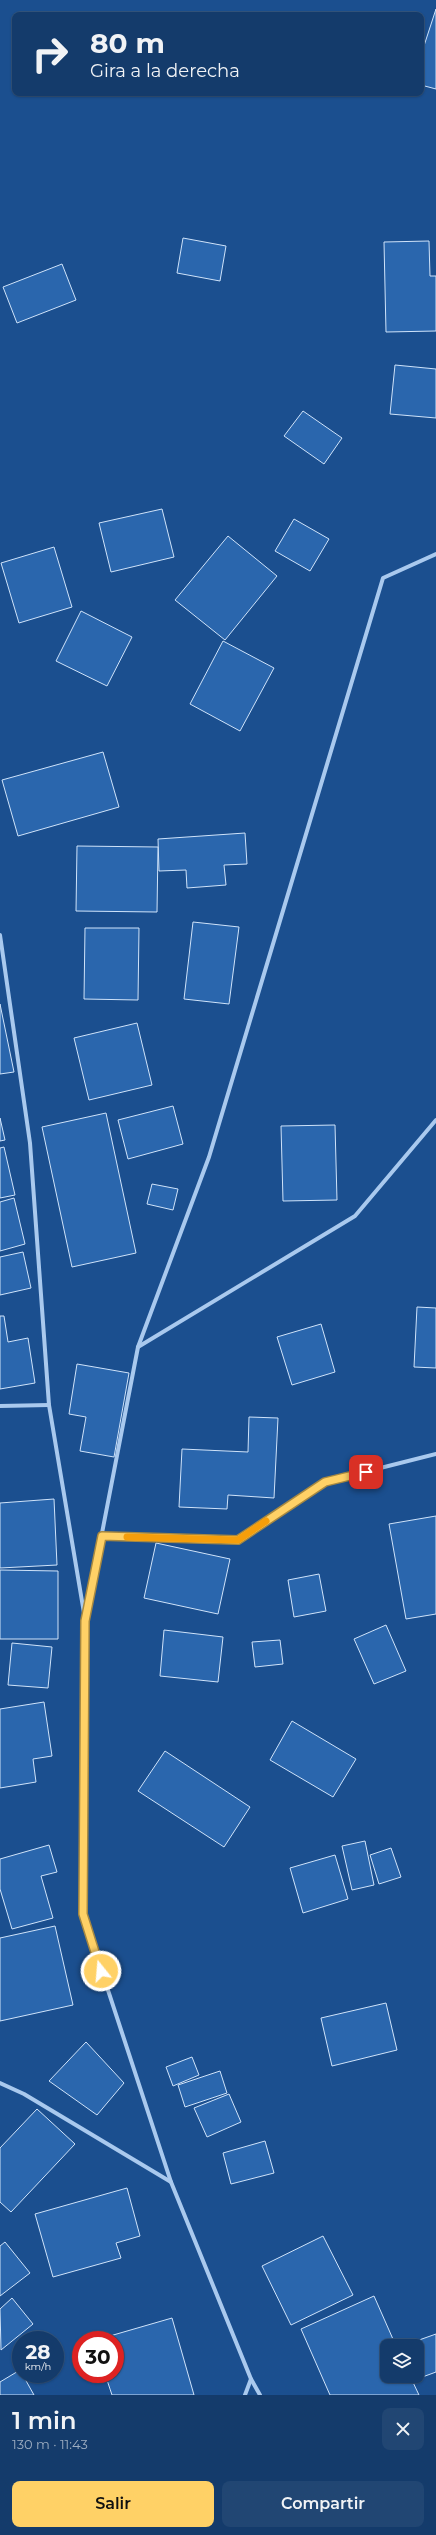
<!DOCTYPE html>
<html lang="es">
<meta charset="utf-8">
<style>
body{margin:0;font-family:Montserrat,sans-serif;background:#214673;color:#f1f3f6;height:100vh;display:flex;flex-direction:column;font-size:15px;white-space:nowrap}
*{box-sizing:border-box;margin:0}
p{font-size:13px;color:#9dadc1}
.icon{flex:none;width:22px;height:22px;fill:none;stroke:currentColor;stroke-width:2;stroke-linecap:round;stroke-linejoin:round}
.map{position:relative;height:2395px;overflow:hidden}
.panel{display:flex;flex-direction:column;background:#143b6b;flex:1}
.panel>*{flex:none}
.banner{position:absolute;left:12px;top:12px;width:412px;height:84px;border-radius:8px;box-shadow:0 1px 3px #0004,0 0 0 1px #33557e;background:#143b6b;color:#f1f3f6;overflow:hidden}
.controls{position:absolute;left:380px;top:2339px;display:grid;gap:8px}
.controls a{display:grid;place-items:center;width:44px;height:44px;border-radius:8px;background:#143b6b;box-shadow:0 1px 3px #0004,0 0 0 1px #33557e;font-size:20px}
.speed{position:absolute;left:12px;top:2331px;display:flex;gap:8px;font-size:20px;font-weight:700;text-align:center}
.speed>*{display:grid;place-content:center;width:52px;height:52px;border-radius:50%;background:#143b6b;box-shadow:0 1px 3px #0004,0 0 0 1px #33557e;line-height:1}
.speed small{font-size:10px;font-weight:400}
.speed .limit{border:6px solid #d22;background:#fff;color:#111}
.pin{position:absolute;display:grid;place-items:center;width:34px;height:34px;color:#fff;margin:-17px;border-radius:8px;box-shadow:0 2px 6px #0006}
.me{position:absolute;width:44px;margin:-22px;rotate:343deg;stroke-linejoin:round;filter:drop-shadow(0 0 3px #0008)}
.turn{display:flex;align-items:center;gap:14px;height:84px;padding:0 12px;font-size:18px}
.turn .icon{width:52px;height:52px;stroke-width:2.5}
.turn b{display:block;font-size:28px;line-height:34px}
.round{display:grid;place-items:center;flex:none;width:42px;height:42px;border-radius:8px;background:#214673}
.head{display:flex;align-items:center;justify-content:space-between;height:68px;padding:0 12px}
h1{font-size:24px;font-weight:600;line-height:30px}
.primary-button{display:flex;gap:8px;margin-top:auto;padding:8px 12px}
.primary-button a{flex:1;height:46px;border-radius:8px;background:#ffd166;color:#111;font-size:16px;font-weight:600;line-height:46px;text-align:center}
.primary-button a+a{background:#214673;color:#f1f3f6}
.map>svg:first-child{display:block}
.building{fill:#2a66ad;stroke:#cfe3fa}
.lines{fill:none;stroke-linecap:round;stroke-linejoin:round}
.street{stroke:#a9c9ee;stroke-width:4}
.route-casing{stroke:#a68842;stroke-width:10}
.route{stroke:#ffd166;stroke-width:7}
.slow{stroke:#f59e0b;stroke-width:7}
</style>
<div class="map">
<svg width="436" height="2395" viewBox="0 0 436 2395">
<rect width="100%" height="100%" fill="#1b4f8f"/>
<g class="building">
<polygon points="436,9 436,89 421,85 421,55"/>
<polygon points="183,238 226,246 220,281 177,273"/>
<polygon points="429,241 430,276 436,276 436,331 386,332 384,242"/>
<polygon points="62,264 76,300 17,323 3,287"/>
<polygon points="395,365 436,369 436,418 390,414"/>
<polygon points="303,411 342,438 324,464 284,436"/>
<polygon points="162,509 174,557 111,572 99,523"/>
<polygon points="294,519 329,539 310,571 275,551"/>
<polygon points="228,536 277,576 225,640 175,600"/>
<polygon points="54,547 72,607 19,623 1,563"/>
<polygon points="81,611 132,637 107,686 56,661"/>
<polygon points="223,641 274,668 240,731 190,704"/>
<polygon points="103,752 119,807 18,836 2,780"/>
<polygon points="245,833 247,864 224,865 226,885 187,888 186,870 159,871 158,839"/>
<polygon points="77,846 158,847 157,912 76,911"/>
<polygon points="193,922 239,927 229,1004 184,999"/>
<polygon points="85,928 139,928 138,1000 84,999"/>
<polygon points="0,1004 14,1072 0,1074"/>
<polygon points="137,1023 152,1085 89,1100 74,1038"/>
<polygon points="173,1106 183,1144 128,1159 118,1120"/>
<polygon points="106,1113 136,1253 72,1267 42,1127"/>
<polygon points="0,1118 5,1140 0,1141"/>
<polygon points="335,1125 337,1200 283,1201 281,1126"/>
<polygon points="4,1147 15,1195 0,1198 0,1148"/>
<polygon points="152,1184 178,1189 173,1210 147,1204"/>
<polygon points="14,1198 25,1244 0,1251 0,1202"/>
<polygon points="23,1252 31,1288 0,1295 0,1257"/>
<polygon points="417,1307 436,1308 436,1368 414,1367"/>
<polygon points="0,1316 4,1316 8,1342 28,1338 35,1383 0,1389"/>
<polygon points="321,1324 335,1372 292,1385 277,1337"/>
<polygon points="77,1364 129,1373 114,1457 80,1451 86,1417 69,1414"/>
<polygon points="249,1417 278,1418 274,1498 228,1495 227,1509 179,1507 182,1449 248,1452"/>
<polygon points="54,1499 57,1565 0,1568 0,1503"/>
<polygon points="436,1516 436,1614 406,1619 389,1524"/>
<polygon points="156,1543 230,1559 218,1614 144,1598"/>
<polygon points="0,1570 58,1571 58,1639 0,1639"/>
<polygon points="319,1574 326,1611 294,1617 288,1580"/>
<polygon points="386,1625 406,1671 374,1684 354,1639"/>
<polygon points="164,1630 223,1637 218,1682 160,1676"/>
<polygon points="280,1640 283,1664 255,1667 252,1642"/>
<polygon points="12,1643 52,1647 48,1688 8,1685"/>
<polygon points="44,1702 52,1756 33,1759 36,1782 0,1788 0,1709"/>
<polygon points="292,1721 356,1759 333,1797 270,1760"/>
<polygon points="165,1751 250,1807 224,1847 138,1791"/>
<polygon points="365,1841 374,1885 352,1890 342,1846"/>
<polygon points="49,1845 57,1872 41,1876 53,1918 12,1929 0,1889 0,1859"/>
<polygon points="391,1848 401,1877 379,1884 370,1855"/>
<polygon points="335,1855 348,1899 303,1913 290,1868"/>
<polygon points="55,1926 73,2005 0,2021 0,1938"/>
<polygon points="386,2003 397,2050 332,2066 321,2018"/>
<polygon points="86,2042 124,2083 97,2115 49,2081"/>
<polygon points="192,2057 199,2075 173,2086 166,2067"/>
<polygon points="220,2071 227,2093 185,2107 178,2085"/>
<polygon points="229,2094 241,2122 207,2137 194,2108"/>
<polygon points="37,2109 75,2144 11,2212 0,2202 0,2148"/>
<polygon points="265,2141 274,2173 231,2184 223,2153"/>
<polygon points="127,2188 140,2236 116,2243 121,2258 53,2277 35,2214"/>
<polygon points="323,2236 353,2295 291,2325 262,2266"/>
<polygon points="5,2242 30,2273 0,2296 0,2246"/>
<polygon points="374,2296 396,2346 387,2346 387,2376 410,2376 419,2395 330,2395 301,2329"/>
<polygon points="12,2298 33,2324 1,2350 0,2309"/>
<polygon points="172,2318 194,2395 112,2395 105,2374 115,2374 115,2340 96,2340"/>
<polygon points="436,2334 436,2372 417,2379 417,2346 405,2345"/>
<polygon points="20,2370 34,2395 0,2395 0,2382"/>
</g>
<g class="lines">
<g class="street">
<polyline points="0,935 30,1143 49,1405 85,1619"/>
<polyline points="138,1347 355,1216 436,1120"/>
<polyline points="0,1406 49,1405"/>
<polyline points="102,1536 238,1539 325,1482 436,1454"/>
<polyline points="0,2083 24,2094 171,2182"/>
<polyline points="245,2395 251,2379"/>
<polyline points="260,2395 251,2379 171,2182 83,1914 85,1621 138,1347 209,1157 383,578 436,554"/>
</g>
</g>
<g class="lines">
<defs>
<polyline id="route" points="101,1971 83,1914 85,1621 102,1536 238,1540 325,1482 366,1472"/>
</defs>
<use href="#route" class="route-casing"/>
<use href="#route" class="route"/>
<polyline class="slow" points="127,1537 238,1540 266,1521"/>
</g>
</svg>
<div class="controls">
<a><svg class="icon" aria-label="layers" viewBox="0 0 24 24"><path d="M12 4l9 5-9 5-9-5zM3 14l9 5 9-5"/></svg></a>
</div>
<div class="speed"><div>28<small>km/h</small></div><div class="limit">30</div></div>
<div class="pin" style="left:366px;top:1472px;background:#d93025"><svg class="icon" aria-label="arrive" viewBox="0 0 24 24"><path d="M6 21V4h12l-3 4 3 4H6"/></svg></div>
<svg class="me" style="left:101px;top:1971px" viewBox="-20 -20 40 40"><circle r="17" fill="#ffd166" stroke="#fff" stroke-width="3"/><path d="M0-11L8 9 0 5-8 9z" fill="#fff"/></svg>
<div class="banner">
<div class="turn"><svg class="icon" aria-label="right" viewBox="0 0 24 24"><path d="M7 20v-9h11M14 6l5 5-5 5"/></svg><div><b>80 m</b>Gira a la derecha</div></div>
</div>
</div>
<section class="panel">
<div class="head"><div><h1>1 min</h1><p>130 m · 11:43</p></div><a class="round"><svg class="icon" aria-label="close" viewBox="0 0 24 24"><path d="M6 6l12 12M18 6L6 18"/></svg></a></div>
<div class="primary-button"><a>Salir</a><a>Compartir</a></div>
</section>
